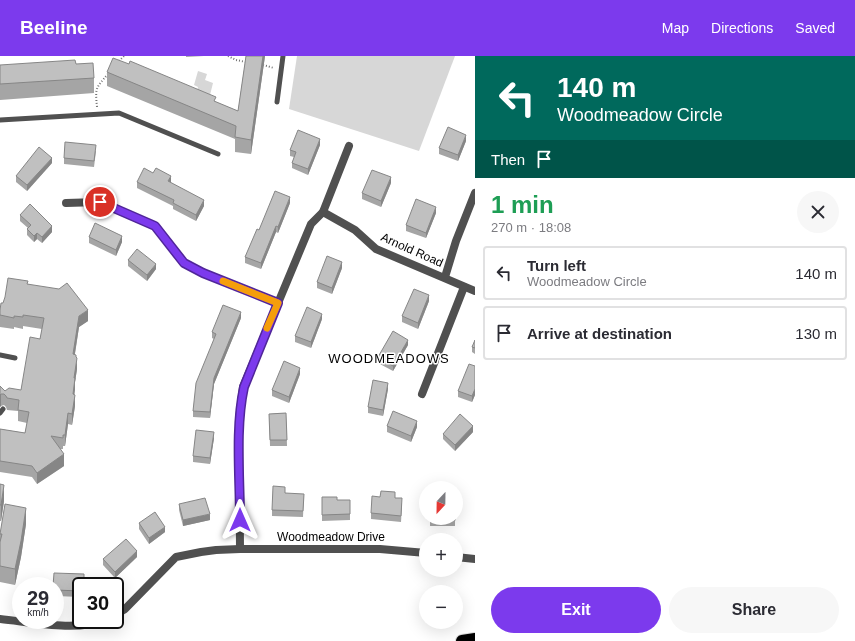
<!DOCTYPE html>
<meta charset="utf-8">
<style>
body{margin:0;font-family:Arial,sans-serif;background:#f7f7f7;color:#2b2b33;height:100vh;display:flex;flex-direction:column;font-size:15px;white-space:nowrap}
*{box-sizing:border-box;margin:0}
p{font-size:13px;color:#7c7c81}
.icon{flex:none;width:22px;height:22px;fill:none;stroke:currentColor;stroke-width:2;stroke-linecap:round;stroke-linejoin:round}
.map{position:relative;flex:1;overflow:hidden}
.drawer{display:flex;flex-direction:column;background:#fff;width:380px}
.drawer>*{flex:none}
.guide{background:#00695c;color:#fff;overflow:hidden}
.needle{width:26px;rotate:202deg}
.fabs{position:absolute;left:419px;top:425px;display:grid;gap:8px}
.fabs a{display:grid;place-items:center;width:44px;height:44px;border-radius:50%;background:#fff;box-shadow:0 4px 16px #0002;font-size:20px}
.speed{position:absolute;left:12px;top:521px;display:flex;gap:8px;font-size:20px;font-weight:700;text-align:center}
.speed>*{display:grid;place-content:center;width:52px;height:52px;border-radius:50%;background:#fff;box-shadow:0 4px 16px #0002;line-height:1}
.speed small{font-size:10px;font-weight:400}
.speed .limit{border:2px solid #111;border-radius:6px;background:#fff;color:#111}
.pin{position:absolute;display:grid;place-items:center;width:34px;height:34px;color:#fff;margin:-17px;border:2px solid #fff;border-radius:50%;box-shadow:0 1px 4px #0007}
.me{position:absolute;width:44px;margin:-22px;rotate:0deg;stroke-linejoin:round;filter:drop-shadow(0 0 3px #0008)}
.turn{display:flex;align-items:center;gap:14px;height:84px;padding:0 16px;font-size:18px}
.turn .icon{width:52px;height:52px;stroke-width:2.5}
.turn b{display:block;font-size:28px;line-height:34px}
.then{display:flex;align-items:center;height:38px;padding:0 16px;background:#0003;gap:8px;font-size:15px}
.round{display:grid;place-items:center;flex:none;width:42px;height:42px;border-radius:21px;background:#f7f7f7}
.summary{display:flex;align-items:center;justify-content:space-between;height:68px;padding:0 16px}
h1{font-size:24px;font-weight:600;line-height:30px;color:#1e9e55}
.primary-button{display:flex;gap:8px;margin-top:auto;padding:8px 16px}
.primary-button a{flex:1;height:46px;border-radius:24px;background:#7c3aed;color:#fff;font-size:16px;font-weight:600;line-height:46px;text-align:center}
.primary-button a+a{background:#f7f7f7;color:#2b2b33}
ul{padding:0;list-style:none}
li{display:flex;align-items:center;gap:12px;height:54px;margin:0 8px 6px;padding:0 8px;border:2px solid #e1e1e2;border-radius:4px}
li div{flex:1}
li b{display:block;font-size:15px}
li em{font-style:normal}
header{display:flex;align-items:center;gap:24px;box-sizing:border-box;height:56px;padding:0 20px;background:#7c3aed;color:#fff}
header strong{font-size:19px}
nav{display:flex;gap:22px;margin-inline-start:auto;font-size:14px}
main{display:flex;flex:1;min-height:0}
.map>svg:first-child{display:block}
.green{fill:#d7d7d7}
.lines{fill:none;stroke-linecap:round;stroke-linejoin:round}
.motorway-casing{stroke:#dbdbdb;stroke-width:14}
.path{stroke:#727272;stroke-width:2;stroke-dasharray:1 2;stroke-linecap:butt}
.service{stroke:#505050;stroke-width:5}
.minor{stroke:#505050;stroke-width:8}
.motorway{stroke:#000;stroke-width:12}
.wall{fill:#a5a5a5}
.shaded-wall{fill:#868686}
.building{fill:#c0c0c0;stroke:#868686}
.route-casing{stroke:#51269a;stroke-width:10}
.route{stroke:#7c3aed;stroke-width:7}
.slow{stroke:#f59e0b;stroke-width:7}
.labels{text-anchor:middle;stroke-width:3;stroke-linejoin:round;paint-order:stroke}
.street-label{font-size:12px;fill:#000;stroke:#fff}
.neighbourhood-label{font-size:13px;letter-spacing:1px;fill:#000;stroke:#fff}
</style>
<header>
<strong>Beeline</strong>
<nav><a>Map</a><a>Directions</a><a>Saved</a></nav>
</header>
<main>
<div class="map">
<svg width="475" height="585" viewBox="0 0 475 585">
<rect width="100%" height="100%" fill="#fff"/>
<g class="green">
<polygon points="297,0 455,0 419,95 289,53"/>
<polygon points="198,15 207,18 205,24 213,27 210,39 197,35 198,31 194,29"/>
</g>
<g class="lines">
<defs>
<polyline id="motorway" points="462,585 475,583"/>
</defs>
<use href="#motorway" class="motorway-casing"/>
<g class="path">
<polyline points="228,0 236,4 246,6"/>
<polyline points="119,5 124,0"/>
<polyline points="263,9 274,12"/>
<path d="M97,51C95,31 96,32 108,18"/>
</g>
<g class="service">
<polyline points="277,46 283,0"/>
<polyline points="0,64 119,57 218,98"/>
<polyline points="0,299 15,302"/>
<polyline points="0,357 3,353"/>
</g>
<g class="minor">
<polyline points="66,147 99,146 155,170 184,207 203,217 278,247"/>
<polyline points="323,156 355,174 376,193 475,235"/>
<polyline points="445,221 456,185 475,137"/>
<polyline points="422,338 464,231"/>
<polyline points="240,493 239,363 243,331 311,168 323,156 349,90"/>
<polyline points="456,501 475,503"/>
<polyline points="115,559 125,553 176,501 201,496 216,494 240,493 380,493 426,497"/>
<path d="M0,563C31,566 77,576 105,564"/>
</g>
<use href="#motorway" class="motorway"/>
</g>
<g class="wall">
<polygon points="186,0 204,0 186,1"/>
<polygon points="246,0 265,0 251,98 235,96 235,83 107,30 107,16 216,46 238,55"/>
<polygon points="76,8 94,22 94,37 0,44 0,9"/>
<polygon points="466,85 458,105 439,98 439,92"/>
<polygon points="320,89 308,119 292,112 292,107 294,101 290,100 290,94"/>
<polygon points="96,95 94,111 64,108 64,102"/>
<polygon points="52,107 27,135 16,126 16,120"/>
<polygon points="137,126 171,126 170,126 204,150 196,165 173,153 173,150 137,132"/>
<polygon points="391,127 381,151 362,143 362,137"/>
<polygon points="290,147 278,177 276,176 261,213 245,207 245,201 259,174"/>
<polygon points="436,157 426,182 406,175 406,169"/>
<polygon points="20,159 52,176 42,187 37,183 34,186 27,179 27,173 28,172 20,165"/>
<polygon points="89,181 122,186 116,200 89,187"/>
<polygon points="128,204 156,213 147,225 128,210"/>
<polygon points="342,212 332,238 317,232 317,226"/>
<polygon points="28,228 88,265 79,271 75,298 77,313 75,326 74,339 75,350 72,369 68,368 65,390 63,390 63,393 60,393 64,410 37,428 32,421 0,416 0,373 25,377 27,367 18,365 18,355 7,354 6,351 4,349 1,350 0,351 0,330 5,335 21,334 40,283 42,273 23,270 23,273 14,271 14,273 0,271 0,254"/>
<polygon points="429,245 418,273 402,266 402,260"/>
<polygon points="241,262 214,328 210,362 193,361 193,355 214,283 212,282 212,276"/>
<polygon points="322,263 311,292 295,286 295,280"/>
<polygon points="475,284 475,298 472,296 472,291"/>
<polygon points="408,289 393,315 378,307 378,301"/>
<polygon points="475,310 475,339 472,346 458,341 458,335"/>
<polygon points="300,318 289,347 272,340 272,334"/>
<polygon points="388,333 383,360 368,357 368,351"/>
<polygon points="286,357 287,390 270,390 269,358"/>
<polygon points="387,370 417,371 411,386 387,376"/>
<polygon points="473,376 455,395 443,383 443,378"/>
<polygon points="214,382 210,408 193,406 193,400"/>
<polygon points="0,428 4,445 1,465 0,465"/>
<polygon points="304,438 303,461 272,460 272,454"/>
<polygon points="322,441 337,444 350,444 350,464 322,465"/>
<polygon points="395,442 402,448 401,466 371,463 371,457"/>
<polygon points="179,448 210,464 183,470 179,454"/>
<rect x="430" y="462" width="25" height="8"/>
<polygon points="139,467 165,476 149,488 139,473"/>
<polygon points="26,468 21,501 15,529 0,526 0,478"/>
<polygon points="137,501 115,522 103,509 103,503"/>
<polygon points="55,530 81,530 81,541 55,540"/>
</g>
<g class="shaded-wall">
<polygon points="263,0 265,0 251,98 251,84"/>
<polygon points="466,79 466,85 458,105 458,99"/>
<polygon points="320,83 320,89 308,119 308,113"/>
<polygon points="52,102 52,107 27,135 27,129"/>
<polygon points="171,120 171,126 168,131 168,125"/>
<polygon points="391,121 391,127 381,151 381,145"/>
<polygon points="290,141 290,147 278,177 278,171"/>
<polygon points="204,144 204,150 196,165 196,159"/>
<polygon points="436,151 436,157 426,182 426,177"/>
<polygon points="52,170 52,176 42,187 42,181"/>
<polygon points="276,170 276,176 261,213 261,207"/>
<polygon points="37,177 37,183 34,186 34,180"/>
<polygon points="122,180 122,186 116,200 116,194"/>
<polygon points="342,206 342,212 332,238 332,232"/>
<polygon points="156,208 156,213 147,225 147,219"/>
<polygon points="429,239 429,245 418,273 418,267"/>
<polygon points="88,254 88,265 79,271 73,309 73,298 79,260"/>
<polygon points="241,256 241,262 214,328 210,362 210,356 214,322"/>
<polygon points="322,258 322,263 311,292 311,286"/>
<polygon points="408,284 408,289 393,315 393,310"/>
<polygon points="77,302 77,313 75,326 75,334 73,350 73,338 74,322"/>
<polygon points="300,312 300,318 289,347 289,341"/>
<polygon points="388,327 388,333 383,360 383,354"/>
<polygon points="475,333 475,339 472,346 472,340"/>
<polygon points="1,338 1,350 0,351 0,339"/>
<polygon points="75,339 75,350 72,369 72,358"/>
<polygon points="68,357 68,368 65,390 65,379"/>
<polygon points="417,365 417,371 411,386 411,380"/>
<polygon points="473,370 473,376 455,395 455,389"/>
<polygon points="214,376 214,382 210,408 210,402"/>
<polygon points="64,398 64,410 37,428 37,417"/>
<polygon points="4,429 4,445 1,465 1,449"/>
<polygon points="26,452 26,468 21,501 15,529 15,513"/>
<polygon points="210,458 210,464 183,470 183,464"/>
<polygon points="165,471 165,476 149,488 149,482"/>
<polygon points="137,495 137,501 115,522 115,516"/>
</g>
<g class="building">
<polygon points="246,0 263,0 251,84 235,81 236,70 107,16 113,2 129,8 130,5 216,41 214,45 238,55"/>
<polygon points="75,4 76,8 93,7 94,22 0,28 0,9"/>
<polygon points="448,71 466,79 458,99 439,92"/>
<polygon points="298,74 320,83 308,113 292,107 296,96 290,94"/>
<polygon points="65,86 96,89 94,105 64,102"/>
<polygon points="39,91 52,102 27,129 16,120"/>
<polygon points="144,112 153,117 156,112 171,120 168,125 204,144 196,159 173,147 174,144 137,126"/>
<polygon points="372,114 391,121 381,145 362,137"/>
<polygon points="275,135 290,141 278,171 276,170 261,207 245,201 257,173 259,174"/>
<polygon points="416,143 436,151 426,177 406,169"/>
<polygon points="30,148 52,170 42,181 37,177 34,180 27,173 31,169 20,159"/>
<polygon points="95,167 122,180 116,194 89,181"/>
<polygon points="137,193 156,208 147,219 128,204"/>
<polygon points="327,200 342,206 332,232 317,226"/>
<polygon points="8,222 28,225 27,228 59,233 67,227 88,254 79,260 73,298 76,299 76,301 77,302 74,322 75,322 73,338 75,339 72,358 68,357 65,379 63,379 63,382 51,380 64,398 37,417 32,410 0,405 0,373 25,377 29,356 18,354 19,344 7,342 6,340 4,338 1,338 0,339 0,330 5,335 9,332 21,334 30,281 40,283 44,262 23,259 23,261 14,260 14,262 0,259 0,254 1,247 3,247 5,241"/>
<polygon points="414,233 429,239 418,267 402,260"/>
<polygon points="223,249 241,256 214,322 210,356 193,355 196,327 216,278 212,276"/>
<polygon points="307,251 322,258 311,286 295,280"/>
<polygon points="393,275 408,284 393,310 378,301"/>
<polygon points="475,284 475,292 472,291"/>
<polygon points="284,305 300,312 289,341 272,334"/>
<polygon points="469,308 475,310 475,333 472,340 458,335"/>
<polygon points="373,324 388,327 383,354 368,351"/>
<polygon points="393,355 417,365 411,380 387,370"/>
<polygon points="286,357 287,384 270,384 269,358"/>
<polygon points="460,358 473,370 455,389 443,378"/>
<polygon points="196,374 214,376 210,402 193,400"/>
<polygon points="0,428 4,429 1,449 0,449"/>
<polygon points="273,430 285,431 285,437 304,438 303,455 272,454"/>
<polygon points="381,435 395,436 395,442 402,442 401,460 371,457 372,440 380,441"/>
<polygon points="322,441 337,441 337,444 350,444 350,458 322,459"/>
<polygon points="205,442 210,458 183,464 179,448"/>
<polygon points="5,448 26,452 21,485 15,513 0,510 0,486 2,478 0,478"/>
<polygon points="155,456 165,471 149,482 139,467"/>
<rect x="430" y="462" width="25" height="2"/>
<polygon points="126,483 137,495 115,516 103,503"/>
<polygon points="54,517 84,518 84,530 81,530 81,535 55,534 55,530 53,530"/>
</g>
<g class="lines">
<defs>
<path id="route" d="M100,146L155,170L184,207L203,217L278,247L244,331C235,373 240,421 240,464"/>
</defs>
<use href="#route" class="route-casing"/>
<use href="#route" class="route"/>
<polyline class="slow" points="223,225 278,247 267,272"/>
</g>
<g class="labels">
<g class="street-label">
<text transform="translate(412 194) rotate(24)" y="4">Arnold Road</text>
<text x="331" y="485">Woodmeadow Drive</text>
</g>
<g class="neighbourhood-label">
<text x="389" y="307">WOODMEADOWS</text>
</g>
</g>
</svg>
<div class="fabs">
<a><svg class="needle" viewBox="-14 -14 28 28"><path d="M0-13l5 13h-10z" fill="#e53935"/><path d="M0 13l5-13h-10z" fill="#7c7c81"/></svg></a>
<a>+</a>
<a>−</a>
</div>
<div class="speed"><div>29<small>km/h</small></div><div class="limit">30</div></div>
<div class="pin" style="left:100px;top:146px;background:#d93025"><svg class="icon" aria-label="arrive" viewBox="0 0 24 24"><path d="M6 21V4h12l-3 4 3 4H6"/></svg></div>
<svg class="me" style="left:240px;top:464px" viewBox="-20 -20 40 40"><path d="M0-17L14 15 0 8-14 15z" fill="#7c3aed" stroke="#fff" stroke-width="4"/></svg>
</div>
<section class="drawer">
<div class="guide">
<div class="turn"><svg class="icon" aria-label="left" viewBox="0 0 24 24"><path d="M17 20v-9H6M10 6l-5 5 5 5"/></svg><div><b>140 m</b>Woodmeadow Circle</div></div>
<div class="then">Then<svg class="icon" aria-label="arrive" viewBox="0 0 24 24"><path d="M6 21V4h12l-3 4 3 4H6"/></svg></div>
</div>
<div class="summary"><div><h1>1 min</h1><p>270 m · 18:08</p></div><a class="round"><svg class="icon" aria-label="close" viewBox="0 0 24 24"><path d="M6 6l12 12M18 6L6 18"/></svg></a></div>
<ul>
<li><svg class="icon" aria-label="left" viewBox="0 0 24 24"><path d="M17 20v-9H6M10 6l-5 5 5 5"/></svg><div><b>Turn left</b><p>Woodmeadow Circle</p></div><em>140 m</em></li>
<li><svg class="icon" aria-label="arrive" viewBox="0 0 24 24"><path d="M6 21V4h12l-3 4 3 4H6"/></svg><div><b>Arrive at destination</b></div><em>130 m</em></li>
</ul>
<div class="primary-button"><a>Exit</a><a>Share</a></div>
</section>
</main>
